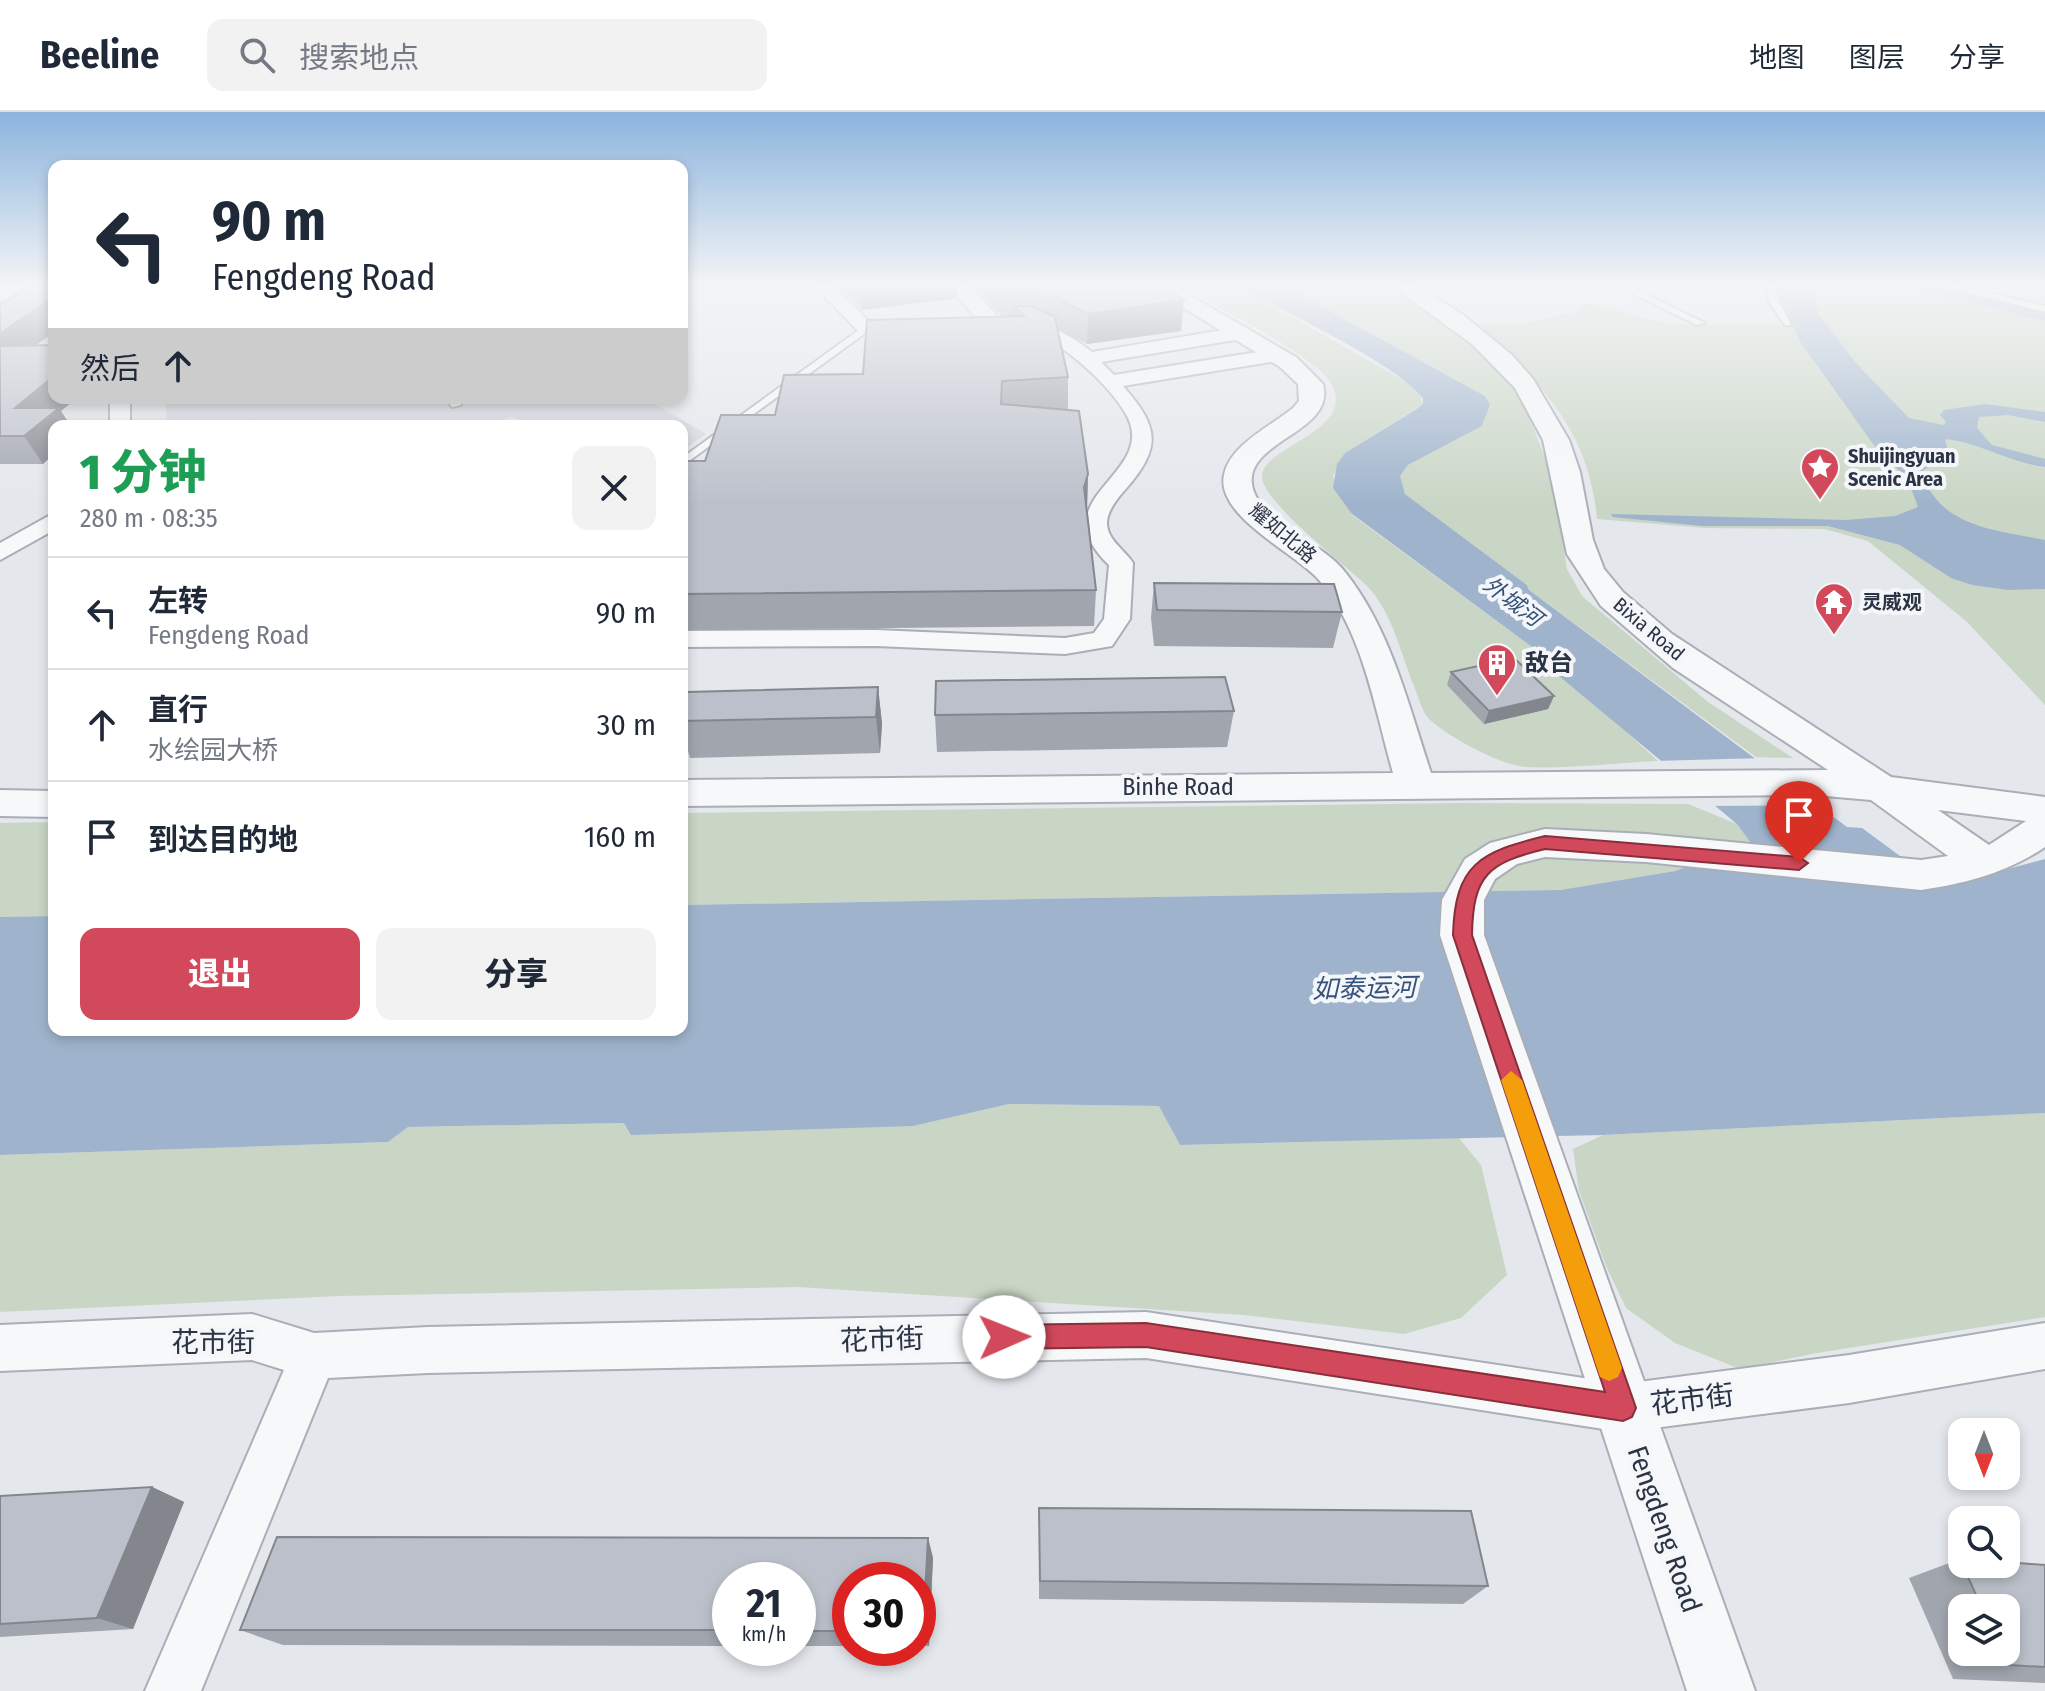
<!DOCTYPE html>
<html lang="zh">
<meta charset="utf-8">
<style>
body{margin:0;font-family:"Fira Sans Condensed","Noto Sans SC",sans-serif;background:#f2f2f3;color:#1f2937;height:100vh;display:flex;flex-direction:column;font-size:30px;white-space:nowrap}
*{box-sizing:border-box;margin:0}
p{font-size:26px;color:#747a83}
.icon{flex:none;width:44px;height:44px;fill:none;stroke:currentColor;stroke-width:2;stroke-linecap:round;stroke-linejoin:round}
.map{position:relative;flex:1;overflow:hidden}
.details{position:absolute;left:48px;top:308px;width:640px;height:616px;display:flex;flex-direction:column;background:#fff;border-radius:16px;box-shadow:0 4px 12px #0003}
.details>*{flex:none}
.guide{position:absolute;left:48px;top:48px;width:640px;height:244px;border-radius:16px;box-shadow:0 4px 12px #0003;background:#fff;color:#1f2937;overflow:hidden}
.needle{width:52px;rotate:180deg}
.fabs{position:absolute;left:1948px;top:1306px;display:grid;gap:16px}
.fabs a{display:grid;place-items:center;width:72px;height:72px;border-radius:16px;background:#fff;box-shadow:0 4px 12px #0003;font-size:40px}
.speed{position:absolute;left:712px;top:1450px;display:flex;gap:16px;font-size:40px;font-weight:700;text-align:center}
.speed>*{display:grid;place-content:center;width:104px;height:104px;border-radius:50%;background:#fff;box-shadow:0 4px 12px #0003;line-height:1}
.speed small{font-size:20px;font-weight:400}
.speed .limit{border:12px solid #d22;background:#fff;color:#111}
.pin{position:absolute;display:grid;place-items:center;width:68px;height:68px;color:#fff;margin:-82px -34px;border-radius:50% 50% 50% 0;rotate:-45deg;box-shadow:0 0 8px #0007}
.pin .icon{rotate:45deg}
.me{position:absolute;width:88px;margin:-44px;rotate:89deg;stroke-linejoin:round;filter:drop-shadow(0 0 6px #0008)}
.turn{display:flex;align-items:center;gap:28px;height:168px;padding:0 32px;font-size:36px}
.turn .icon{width:104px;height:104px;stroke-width:2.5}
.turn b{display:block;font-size:56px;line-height:68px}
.then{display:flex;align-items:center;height:76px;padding:0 32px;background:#0003;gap:16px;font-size:30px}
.round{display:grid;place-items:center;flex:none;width:84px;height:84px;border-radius:16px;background:#f2f2f3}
.overview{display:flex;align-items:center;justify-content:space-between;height:136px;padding:0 32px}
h1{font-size:48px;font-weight:800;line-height:60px;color:#1e9e55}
.primary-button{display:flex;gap:16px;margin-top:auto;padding:16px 32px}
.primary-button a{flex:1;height:92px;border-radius:16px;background:#d1495b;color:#fff;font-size:32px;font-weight:800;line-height:92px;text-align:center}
.primary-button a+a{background:#f2f2f3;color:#1f2937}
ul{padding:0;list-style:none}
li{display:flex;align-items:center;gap:24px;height:112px;padding:0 32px;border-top:2px solid #e0e1e3}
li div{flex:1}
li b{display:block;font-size:30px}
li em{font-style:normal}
header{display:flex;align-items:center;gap:48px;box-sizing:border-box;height:112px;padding:0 40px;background:#fff;border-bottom:2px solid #e0e1e3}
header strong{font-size:38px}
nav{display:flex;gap:44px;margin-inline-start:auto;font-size:28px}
.search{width:560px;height:72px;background:#f2f2f3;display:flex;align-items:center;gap:20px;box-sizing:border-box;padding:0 28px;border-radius:16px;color:#747a83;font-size:30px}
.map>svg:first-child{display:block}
.built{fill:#d2d6de}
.green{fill:#c9d6c5}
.water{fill:#9fb4cc}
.pier{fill:#e4e7ec}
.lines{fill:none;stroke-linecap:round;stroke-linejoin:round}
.service-casing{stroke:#a9aeb7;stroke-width:4}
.minor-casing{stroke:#a9aeb7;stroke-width:4}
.tertiary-casing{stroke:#a9aeb7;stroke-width:4}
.primary-casing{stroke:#a3abb8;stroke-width:4}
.service{fill:#f7f8fa;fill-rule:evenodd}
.minor{fill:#f7f8fa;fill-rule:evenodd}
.tertiary{fill:#f7f8fa;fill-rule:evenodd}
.primary{fill:#fff;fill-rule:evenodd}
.wall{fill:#a1a5ae;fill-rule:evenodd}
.shaded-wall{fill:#83868d}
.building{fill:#bbc0ca;stroke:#83868d;stroke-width:2}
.route{fill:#d1495b;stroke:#882f3b;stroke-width:2}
.slow{fill:#f59e0b}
.labels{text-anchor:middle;stroke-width:8;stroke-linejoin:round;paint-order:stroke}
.far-poi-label{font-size:20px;font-weight:bold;fill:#2b3445;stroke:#f4f6f9;text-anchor:start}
.far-street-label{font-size:20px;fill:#2b3445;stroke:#f4f6f9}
.far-water-label{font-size:22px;font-style:italic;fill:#34527a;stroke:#f4f6f9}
.poi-label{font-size:24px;font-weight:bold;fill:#2b3445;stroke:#f4f6f9;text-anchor:start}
.street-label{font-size:24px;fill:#2b3445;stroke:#f4f6f9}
.water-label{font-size:26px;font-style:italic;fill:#34527a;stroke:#f4f6f9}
.near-street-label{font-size:28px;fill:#2b3445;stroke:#f4f6f9}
</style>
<header>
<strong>Beeline</strong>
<div class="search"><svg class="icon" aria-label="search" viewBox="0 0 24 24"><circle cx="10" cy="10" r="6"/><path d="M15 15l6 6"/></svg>搜索地点</div>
<nav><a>地图</a><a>图层</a><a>分享</a></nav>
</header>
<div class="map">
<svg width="2045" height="1579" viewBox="0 0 2045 1579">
<rect width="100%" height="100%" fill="#e4e7ec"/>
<polygon class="built" points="165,286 645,286 706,322 682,339 682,314 542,314 511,305 480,314 167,314"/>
<g class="green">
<path d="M1176,172H1234L1405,269L1418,279L1423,292L1345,341L1333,365L1352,403L1539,540L1658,649C1615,651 1569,657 1526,655C1501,654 1447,624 1429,607C1422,600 1418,584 1414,574C1400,540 1392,498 1365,472C1344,452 1263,390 1262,365C1261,334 1356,320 1332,273C1318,244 1209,191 1176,172Z"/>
<polygon points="1280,172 1380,172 1419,193 1470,230 1521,283 1551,362 1567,457 1582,484 1708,590 1793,646 1756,645 1529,478 1527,473 1405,382 1400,364 1408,353 1482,314 1490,293 1485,284"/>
<path d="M1775,172H1914L2045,203V593L1966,509L1868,429L1824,417L1706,416L1597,407C1589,316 1539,271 1477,211H1525L1579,199L1581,191C1615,191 1644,211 1679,212C1717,214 1754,210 1792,212Z"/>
<polygon points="1464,691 1688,692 1737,712 1752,731 1675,759 1560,778 682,793 682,701"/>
<polygon points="54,710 54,804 0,805 0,711"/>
<polygon points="1009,992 1160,994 1180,1033 1459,1026 1481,1053 1507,1163 1461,1206 1404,1222 1244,1203 798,1175 338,1184 0,1200 0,1043 388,1030 408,1015 624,1011 913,1014"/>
<polygon points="2045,1001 2045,1205 1817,1241 1740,1257 1675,1231 1626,1196 1606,1154 1579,1079 1573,1037 1603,1023"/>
</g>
<g class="water">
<path d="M1234,172H1280L1485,284L1490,293L1482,314L1408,353L1400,364L1405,382L1527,473L1529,478L1847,715L1862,716L1900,744L1973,766L2045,747V1001L1603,1023L1180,1033L1159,994L1009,992L913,1014L631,1023L624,1011L408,1015L388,1030L0,1043V805L54,804V918H682V793L1560,778L1675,759L1751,731L1737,712L1541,549L1539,540L1352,402L1333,376L1337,352L1345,341L1415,298L1423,292V287C1403,255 1273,194 1234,172Z"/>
<path d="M1775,172H1812L1818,201L1855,250L1909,306L1944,313L1946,310L1940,303L1944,298L1985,292L2045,300V310L2008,303L1979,305L1977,316L1992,333L2045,347V355C2010,351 1979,330 1945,327L1949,342L1922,359C1937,415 1996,418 2045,428V477L2008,478L1972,473L1951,466L1900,433L1828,414H1702L1613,405L1611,402L1845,408L1895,404L1918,395L1908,368L1873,332L1799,228Z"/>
<polygon points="1895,172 1932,172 2045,199 2045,209"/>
</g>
<polygon class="pier" points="1764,646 1826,693 1709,694 1653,649"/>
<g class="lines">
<defs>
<g id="service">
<polygon points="1613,172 1625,172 1705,211 1697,213"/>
<polygon points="1766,172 1775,172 1779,190 1791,213 1785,213 1769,190"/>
<polygon points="1936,172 1952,172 2045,194 2045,200"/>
<polygon points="2038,172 2045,172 2045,176"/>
<polygon points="863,215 871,217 682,354 682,346"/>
<polygon points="445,286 456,286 461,293 452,295"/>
</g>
<g id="minor">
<polygon points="54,172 54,182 0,188 0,178"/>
<polygon points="813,172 831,172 871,211 910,211 919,216 910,221 860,221"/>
<path d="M949,172H967L1002,209C1041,211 1061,215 1092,240L1241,215L1250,221L1241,227L1101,250L1114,263L1276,237L1285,243L1276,249L1123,274C1159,315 1163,335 1124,379C1117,387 1107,399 1107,411C1107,428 1125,438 1133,451L1130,507L1112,534L1065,542L876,534L682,535V519L876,518L1065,526L1094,521L1104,507L1109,453C1038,385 1158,364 1127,304C1113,277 1062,228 1032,222C1020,219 1001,224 990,217C975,208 959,186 949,172Z"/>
<rect x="110" y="286" width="20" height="28"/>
<polygon points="54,401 54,418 0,448 0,431"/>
<polygon points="1146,1200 1623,1272 1849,1243 2045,1211 2045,1257 1849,1291 1623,1320 1146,1246 428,1261 328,1266 201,1579 145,1579 284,1258 252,1248 0,1259 0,1213 252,1202 314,1221 428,1215"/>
</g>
<g id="tertiary">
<path d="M1145,172H1170L1296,245L1323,272C1337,323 1235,329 1254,380C1266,412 1323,431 1345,460C1391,518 1408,592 1431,661L1828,658L1673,556L1601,494L1567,442L1543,328L1515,276L1472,232L1389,172H1414L1462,202L1512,243L1533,267L1569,328L1580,360L1593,428L1604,457L1623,480L1672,522L1891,665L2045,685V735C2006,761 1967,771 1921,778L1646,750L1545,745L1517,752L1495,767L1484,788V823L1755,1579H1687L1440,823L1442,788L1465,747L1490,731L1545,717L1646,722L1921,748L1948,744L1871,688L1814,683L682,694V668L1393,661C1375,598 1363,519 1319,468C1297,442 1215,404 1224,363C1230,333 1271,314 1293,296L1299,289L1298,272L1280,255ZM1938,698L2026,709L1989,733Z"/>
<polygon points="0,678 54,679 54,705 0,704"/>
</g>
<polygon id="primary" points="0,172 46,172 35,179 0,183"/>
</defs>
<use href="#service" class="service-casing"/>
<use href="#minor" class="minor-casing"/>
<use href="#tertiary" class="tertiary-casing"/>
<use href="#primary" class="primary-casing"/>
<use href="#service" class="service"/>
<use href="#minor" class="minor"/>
<use href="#tertiary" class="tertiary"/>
<use href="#primary" class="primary"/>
</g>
<g class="wall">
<polygon points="838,172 957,172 957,186 862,198 843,179"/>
<polygon points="970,172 1163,172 1181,219 1087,232 1058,217 1068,265 1068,298 1088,362 1087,395 1096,478 1094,514 682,518 682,349 705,349 775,303 863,262 1002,204"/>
<polygon points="0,193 36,233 61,299 43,352 0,352"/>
<polygon points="1154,471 1342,500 1333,536 1154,534 1151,506"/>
<polygon points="1451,560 1554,584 1548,597 1484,612 1447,573"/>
<polygon points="878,575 882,612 880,641 690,646 682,618 682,600"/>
<polygon points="1234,599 1227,635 937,640 935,603"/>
<polygon points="152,1375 184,1390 133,1517 0,1525 0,1384"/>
<polygon points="1039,1396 1488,1474 1463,1492 1039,1487"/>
<polygon points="928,1426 933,1446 929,1534 918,1534 918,1468 850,1468 850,1534 798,1534 798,1468 730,1468 730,1534 283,1533 240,1518"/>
<path d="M1960,1447L2045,1453V1571L1953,1567L1909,1466ZM1962,1496H2006V1540H1962Z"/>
</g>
<g class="shaded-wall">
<polygon points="859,172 957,172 957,186 862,198"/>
<polygon points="54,184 54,220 0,260 0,222"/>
<polygon points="1184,188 1181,219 1087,232 1088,202"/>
<polygon points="54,264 54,286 77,286 61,299 71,314 54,314 54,342 43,352 24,324 15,296"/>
<polygon points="1088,362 1087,396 1084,375"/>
<polygon points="878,575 882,612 880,641 876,605"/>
<polygon points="1554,584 1548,597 1484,612 1489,599"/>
<polygon points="152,1375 184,1390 133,1517 97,1506"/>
<polygon points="928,1426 933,1446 929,1534 923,1519"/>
</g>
<g class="building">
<polygon points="31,172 54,172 54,184 0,222 0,193"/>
<polygon points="999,172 1163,172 1184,188 1088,202 1052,183 1003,176"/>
<polygon points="1014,194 1031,194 1058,206 1055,206 1068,265 1002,269 1001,292 1079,299 1088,362 1084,375 1096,478 682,482 682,349 705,349 721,303 775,303 784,263 863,262 867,208 1024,204"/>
<polygon points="54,233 54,264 15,296 59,296 24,324 0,324 0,234"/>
<polygon points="1154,471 1334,472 1342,500 1157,498"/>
<polygon points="1514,546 1554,584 1489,599 1451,560"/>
<polygon points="1225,565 1234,599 935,603 936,569"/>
<polygon points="878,575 876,605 682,609 682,600 687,580"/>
<polygon points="152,1375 97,1506 0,1512 0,1384"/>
<polygon points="1039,1396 1471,1399 1488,1474 1040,1469"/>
<polygon points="277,1425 928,1426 923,1519 918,1519 918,1468 850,1468 850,1519 798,1519 798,1468 730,1468 730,1518 240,1518"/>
<polygon points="2006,1450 2045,1453 2045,1555 2009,1553 2003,1540 2006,1540 2006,1496 1982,1496 1962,1452 2006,1452"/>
</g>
<linearGradient id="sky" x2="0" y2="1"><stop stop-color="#8bb4dd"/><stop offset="0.44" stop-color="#f3f4f6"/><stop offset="1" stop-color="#f3f4f6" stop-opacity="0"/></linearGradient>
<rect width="2045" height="393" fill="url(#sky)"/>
<path class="route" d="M1545,724L1799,745L1808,751L1799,758L1545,737C1488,751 1473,763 1472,823L1636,1296L1632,1305L1623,1309L1146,1235L1004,1237L995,1234L992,1225L995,1216L1004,1213L1146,1211L1605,1280L1453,823C1455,752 1480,740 1545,724Z"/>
<polygon class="slow" points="1511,959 1522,968 1622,1256 1618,1265 1609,1269 1600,1265 1501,968"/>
<defs>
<symbol id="sight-pin" viewBox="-11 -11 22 30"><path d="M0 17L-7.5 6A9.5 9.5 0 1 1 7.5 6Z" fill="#d1495b" stroke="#f4f6f9"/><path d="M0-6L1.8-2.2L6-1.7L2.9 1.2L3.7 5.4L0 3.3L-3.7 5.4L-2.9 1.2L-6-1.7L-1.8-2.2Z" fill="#fff"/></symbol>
<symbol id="temple-pin" viewBox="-11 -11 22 30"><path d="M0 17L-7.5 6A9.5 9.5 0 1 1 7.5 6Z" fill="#d1495b" stroke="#f4f6f9"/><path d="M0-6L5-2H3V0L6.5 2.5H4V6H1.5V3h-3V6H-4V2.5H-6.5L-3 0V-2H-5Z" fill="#fff"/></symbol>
<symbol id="building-pin" viewBox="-11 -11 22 30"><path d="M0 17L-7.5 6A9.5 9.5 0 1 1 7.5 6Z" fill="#d1495b" stroke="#f4f6f9"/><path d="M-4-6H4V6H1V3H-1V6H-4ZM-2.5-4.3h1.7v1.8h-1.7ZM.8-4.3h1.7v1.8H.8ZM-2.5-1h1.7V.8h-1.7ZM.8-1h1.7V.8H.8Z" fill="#fff"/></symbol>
</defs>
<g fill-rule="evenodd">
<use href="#sight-pin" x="1798" y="333" width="44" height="60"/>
<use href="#temple-pin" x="1812" y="468" width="44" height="60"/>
<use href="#building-pin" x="1475" y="529" width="44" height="60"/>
</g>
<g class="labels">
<g class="far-poi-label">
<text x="1848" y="351">Shuijingyuan<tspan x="1848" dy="23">Scenic Area</tspan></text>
<text x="1862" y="497">灵威观</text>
</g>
<g class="far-street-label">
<text transform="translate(1283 421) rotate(40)" y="7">耀如北路</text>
<text transform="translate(1649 517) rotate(40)" y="7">Bixia Road</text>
</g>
<g class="far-water-label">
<text transform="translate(1513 489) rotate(37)" y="8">外城河</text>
</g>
<g class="poi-label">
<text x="1525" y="559">敌台</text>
</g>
<g class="street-label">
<text x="1178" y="683">Binhe Road</text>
</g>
<g class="water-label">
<text transform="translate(1364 876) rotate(-1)" y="9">如泰运河</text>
</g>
<g class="near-street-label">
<text transform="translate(882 1227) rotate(-2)" y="10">花市街</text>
<text x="213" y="1240">花市街</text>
<text transform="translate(1692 1287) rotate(-7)" y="10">花市街</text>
<text transform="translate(1665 1417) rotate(71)" y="10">Fengdeng Road</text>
</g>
</g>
</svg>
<div class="fabs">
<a><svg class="needle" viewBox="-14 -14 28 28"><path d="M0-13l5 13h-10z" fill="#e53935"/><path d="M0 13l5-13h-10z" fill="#747a83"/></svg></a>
<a><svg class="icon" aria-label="search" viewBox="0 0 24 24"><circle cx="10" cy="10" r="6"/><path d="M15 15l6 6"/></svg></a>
<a><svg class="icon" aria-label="layers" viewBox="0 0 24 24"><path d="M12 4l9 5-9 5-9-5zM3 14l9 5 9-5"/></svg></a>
</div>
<div class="speed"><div>21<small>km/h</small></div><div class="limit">30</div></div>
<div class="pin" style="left:1799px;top:751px;background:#d93025"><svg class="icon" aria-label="arrive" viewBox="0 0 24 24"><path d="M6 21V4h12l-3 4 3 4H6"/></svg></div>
<svg class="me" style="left:1004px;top:1225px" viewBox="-20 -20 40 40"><circle r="19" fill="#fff"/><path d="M0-13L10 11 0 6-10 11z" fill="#d1495b"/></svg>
<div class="guide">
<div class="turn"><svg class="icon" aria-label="left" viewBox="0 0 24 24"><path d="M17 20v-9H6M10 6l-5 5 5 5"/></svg><div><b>90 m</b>Fengdeng Road</div></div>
<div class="then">然后<svg class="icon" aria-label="ahead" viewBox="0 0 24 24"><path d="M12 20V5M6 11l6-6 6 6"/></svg></div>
</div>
<section class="details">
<div class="overview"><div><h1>1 分钟</h1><p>280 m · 08:35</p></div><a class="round"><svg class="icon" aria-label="close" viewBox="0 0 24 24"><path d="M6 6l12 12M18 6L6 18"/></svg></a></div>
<ul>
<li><svg class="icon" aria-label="left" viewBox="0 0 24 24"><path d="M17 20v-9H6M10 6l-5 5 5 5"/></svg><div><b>左转</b><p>Fengdeng Road</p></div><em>90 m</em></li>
<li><svg class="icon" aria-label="ahead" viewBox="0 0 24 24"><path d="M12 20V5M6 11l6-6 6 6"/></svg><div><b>直行</b><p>水绘园大桥</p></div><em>30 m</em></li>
<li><svg class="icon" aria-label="arrive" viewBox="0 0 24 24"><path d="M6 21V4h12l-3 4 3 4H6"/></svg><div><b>到达目的地</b></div><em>160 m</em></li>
</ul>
<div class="primary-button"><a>退出</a><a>分享</a></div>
</section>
</div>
